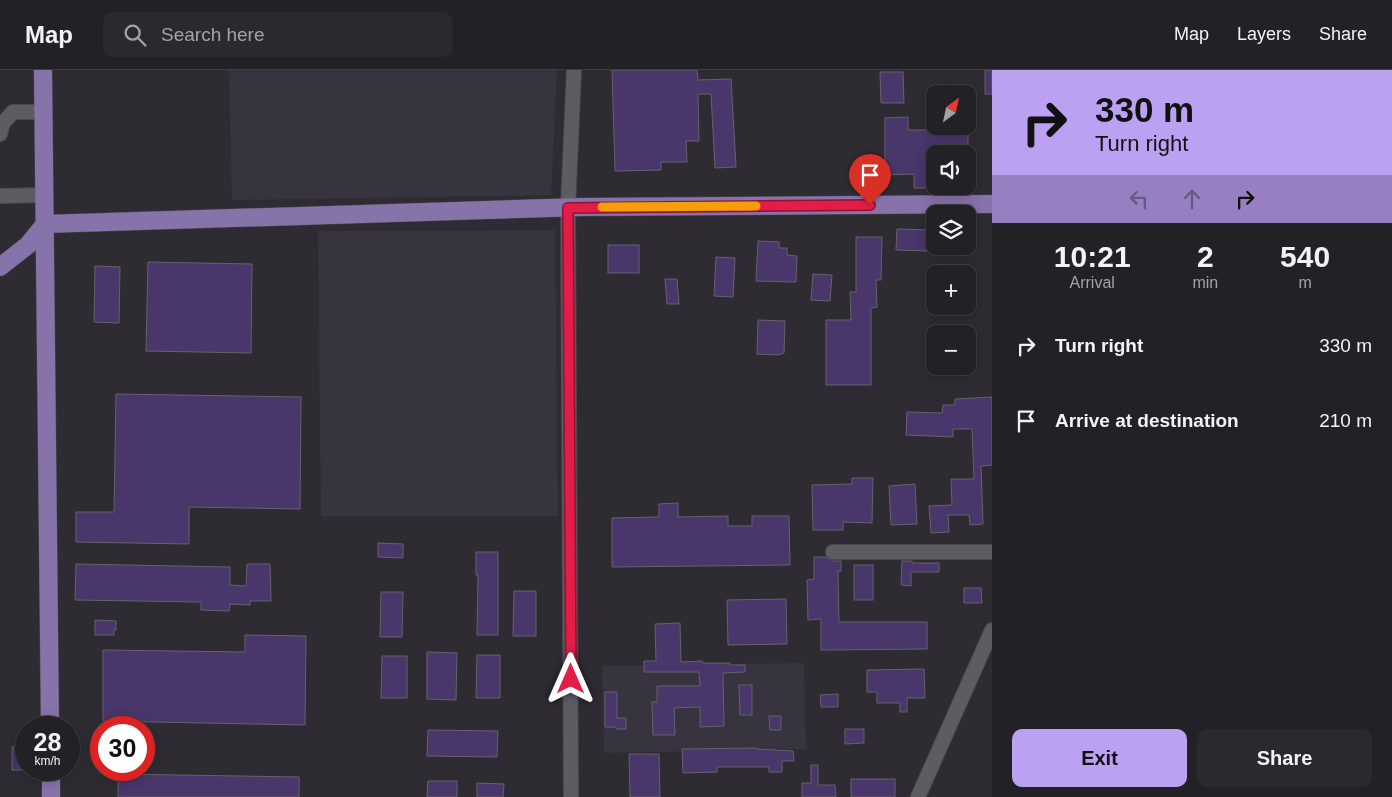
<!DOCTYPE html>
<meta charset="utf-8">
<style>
body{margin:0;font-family:Arial,sans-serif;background:#2a292e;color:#f1f3f6;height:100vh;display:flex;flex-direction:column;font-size:19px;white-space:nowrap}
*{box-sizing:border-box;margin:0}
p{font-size:16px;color:#a2a3a7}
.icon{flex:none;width:28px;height:28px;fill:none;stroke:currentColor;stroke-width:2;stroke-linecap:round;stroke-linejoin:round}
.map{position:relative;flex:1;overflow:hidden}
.sheet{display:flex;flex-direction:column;background:#222126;width:400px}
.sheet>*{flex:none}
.guide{background:#bca0f2;color:#111;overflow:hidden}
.needle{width:32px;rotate:33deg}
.fabs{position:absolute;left:926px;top:15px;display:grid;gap:10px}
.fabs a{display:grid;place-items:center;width:50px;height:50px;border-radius:10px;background:#222126;box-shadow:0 2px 12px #0003,0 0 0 1px #3f3e43;font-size:25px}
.speed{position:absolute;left:15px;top:646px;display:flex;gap:10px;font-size:25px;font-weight:700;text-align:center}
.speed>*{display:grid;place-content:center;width:65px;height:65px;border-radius:50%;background:#222126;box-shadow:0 2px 12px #0003,0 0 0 1px #3f3e43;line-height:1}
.speed small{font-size:12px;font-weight:400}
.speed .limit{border:8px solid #d22;background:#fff;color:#111}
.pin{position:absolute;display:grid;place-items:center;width:42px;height:42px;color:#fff;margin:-51px -21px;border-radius:50% 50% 50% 0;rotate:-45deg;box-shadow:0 0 5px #0007}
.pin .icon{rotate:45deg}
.me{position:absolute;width:55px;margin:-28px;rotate:0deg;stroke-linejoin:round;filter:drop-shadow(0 0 4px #0008)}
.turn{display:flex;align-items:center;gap:18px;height:105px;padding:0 20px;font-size:22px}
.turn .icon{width:65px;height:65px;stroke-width:2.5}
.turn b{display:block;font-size:35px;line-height:42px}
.lanes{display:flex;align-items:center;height:48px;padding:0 20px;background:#0003;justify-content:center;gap:25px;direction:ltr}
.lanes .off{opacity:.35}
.eta{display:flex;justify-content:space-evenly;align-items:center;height:85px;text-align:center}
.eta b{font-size:30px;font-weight:800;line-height:35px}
.cta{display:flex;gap:10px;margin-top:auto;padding:10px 20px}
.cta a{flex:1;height:58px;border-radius:10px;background:#bca0f2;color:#111;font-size:20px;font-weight:800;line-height:58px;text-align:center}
.cta a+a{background:#2a292e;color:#f1f3f6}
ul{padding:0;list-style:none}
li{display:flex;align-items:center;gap:15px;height:75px;padding:0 20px}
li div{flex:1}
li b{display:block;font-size:19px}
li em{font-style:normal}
header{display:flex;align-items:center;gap:30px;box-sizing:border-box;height:70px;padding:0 25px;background:#222126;border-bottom:1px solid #3f3e43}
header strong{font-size:24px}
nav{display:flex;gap:28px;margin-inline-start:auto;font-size:18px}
.search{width:350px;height:45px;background:#2a292e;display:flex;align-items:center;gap:12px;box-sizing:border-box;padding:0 18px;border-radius:10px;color:#a2a3a7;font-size:19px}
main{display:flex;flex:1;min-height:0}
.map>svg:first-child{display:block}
.built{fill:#37333f}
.building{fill:#49366a;stroke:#65636a}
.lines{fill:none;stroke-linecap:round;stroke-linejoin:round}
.minor-casing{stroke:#4a494e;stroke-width:16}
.major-casing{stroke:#4a494e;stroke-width:19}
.minor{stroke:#5e5c63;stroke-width:14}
.major{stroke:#8673aa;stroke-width:18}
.route-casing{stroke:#92132f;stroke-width:12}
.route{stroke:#e11d48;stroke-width:9}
.slow{stroke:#f59e0b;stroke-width:9}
</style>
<header>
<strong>Map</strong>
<div class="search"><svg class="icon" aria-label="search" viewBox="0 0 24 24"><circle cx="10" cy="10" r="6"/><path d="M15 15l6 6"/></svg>Search here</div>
<nav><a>Map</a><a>Layers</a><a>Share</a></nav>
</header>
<main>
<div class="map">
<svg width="992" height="727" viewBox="0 0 992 727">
<rect width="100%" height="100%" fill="#2e2c32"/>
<g class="built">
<polygon points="229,0 557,0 551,125 232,130"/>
<polygon points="555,160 558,446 321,446 318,161"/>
<polygon points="804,593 806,679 604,683 602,596"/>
</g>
<g class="building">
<polygon points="612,0 697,0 698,10 731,9 736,97 715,98 711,24 698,24 699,71 686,71 687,92 661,92 661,100 615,101"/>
<rect x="985" y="0" width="7" height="24"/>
<polygon points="880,2 903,2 904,33 881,33"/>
<polygon points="908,47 908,60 968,60 968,84 935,84 935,118 914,118 914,104 885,105 885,48"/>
<polygon points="897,159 930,160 929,181 896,180"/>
<polygon points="856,167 882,167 881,210 876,210 877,237 871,238 871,315 826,315 826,250 851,250 850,222 856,222"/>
<polygon points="758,171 779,172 779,178 787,178 787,185 797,186 796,212 756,211"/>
<rect x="608" y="175" width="31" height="28"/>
<polygon points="716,187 735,188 733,227 714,226"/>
<polygon points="148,192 252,194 251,283 146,281"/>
<polygon points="95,196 120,197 119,253 94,252"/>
<polygon points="813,204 832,205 830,231 811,230"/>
<polygon points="665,209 677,209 679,234 667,234"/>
<polygon points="758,250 785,251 784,283 778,285 757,284"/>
<polygon points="116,324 301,327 300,439 189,437 189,474 76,472 76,442 114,442"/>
<polygon points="992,327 992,395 981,396 983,454 970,455 969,445 948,445 949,462 931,463 929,436 952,435 951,409 974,409 972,359 953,359 953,367 906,365 907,342 942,343 943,335 955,335 955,329"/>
<polygon points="852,408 873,408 872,453 843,452 843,460 813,460 812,415 852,414"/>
<polygon points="915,414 917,454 891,455 889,416"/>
<polygon points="678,433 678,447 728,446 728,456 752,456 752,446 789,446 790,495 612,497 612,448 659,447 659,434"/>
<polygon points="378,473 403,474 403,488 378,487"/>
<polygon points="476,482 498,482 498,565 477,565 478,505 476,505"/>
<polygon points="814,487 826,487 833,491 841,491 841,501 838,501 839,552 927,552 927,579 821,580 821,549 808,550 807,510 814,509"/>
<polygon points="902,491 912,491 912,493 939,493 939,502 911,502 911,516 901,515"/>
<polygon points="76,494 230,497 230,515 246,516 247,494 270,494 271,531 250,531 250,535 230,534 229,541 201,540 201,532 75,530"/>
<rect x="854" y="495" width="19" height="35"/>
<polygon points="964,518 981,518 982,533 964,533"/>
<polygon points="514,521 536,521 536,566 513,566"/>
<polygon points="381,522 403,522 402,567 380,567"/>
<polygon points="786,529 787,574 728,575 727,530"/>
<polygon points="95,550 116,551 116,560 114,560 114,565 95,565"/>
<polygon points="680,553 681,592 702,591 703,593 730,593 730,595 745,595 745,602 723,603 724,656 700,657 700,637 674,638 675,665 653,665 652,632 657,632 657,616 700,616 699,602 644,602 644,591 656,591 655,554"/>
<polygon points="245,565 306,566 305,655 103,651 103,580 245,582"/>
<polygon points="427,582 457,583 456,630 427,629"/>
<polygon points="477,585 500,585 500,628 476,628"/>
<polygon points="382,586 407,586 407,628 381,628"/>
<polygon points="924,599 925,628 907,628 907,642 900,642 900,633 877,633 877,622 867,622 867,600"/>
<polygon points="739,615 752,615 752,645 740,645"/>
<polygon points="605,622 617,622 617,648 626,648 626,659 616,659 616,657 605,657"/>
<polygon points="838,624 838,637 821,637 820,625"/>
<polygon points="769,646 781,646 781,660 770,660"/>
<polygon points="845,659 864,659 864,673 845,674"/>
<polygon points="428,660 498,661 497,687 427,686"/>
<rect x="12" y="677" width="14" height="23"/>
<polygon points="757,678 757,679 793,681 794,691 782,691 782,702 769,702 769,697 717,697 717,702 683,703 682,679"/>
<polygon points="629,684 659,684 660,727 630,727"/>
<polygon points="811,695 818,695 818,715 835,715 836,727 802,727 802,713 811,713"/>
<polygon points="118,704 299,707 299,727 118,727"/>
<rect x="851" y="709" width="44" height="18"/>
<polygon points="428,711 457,711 457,727 427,727"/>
<polygon points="477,713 504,714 503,727 477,727"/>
</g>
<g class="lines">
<defs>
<g id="minor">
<polyline points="0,64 3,53 13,42 43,42"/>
<polyline points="0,126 45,125"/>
<polyline points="833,482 992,482"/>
<polyline points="571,727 568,137 574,0"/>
<polyline points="918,727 992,560"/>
</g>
<g id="major">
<polyline points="43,0 50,658"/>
<polyline points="0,197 28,175 45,154 582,137 992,134"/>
<polyline points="51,700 51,727"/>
</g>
</defs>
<use href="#minor" class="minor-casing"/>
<use href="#major" class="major-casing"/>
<use href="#minor" class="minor"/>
<use href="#major" class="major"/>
</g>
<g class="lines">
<defs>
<polyline id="route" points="571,609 568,138 870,135"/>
</defs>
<use href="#route" class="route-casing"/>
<use href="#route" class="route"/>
<polyline class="slow" points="602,137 756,136"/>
</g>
</svg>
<div class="fabs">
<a><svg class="needle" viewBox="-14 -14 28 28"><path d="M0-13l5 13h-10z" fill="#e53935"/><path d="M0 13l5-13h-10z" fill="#a2a3a7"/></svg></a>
<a><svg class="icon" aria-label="sound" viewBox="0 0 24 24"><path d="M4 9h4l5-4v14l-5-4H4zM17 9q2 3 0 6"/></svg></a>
<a><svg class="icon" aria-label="layers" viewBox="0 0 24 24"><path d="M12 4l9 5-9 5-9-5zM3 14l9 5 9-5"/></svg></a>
<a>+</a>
<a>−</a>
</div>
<div class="speed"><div>28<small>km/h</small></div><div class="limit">30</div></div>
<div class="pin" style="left:870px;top:135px;background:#d93025"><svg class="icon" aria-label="arrive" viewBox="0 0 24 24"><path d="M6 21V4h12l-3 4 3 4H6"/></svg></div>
<svg class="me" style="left:571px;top:609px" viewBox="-20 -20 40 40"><path d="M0-17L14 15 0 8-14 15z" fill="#e11d48" stroke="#fff" stroke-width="4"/></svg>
</div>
<section class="sheet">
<div class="guide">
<div class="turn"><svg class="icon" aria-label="right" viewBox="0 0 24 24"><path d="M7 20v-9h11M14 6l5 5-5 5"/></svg><div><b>330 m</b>Turn right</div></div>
<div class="lanes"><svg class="icon off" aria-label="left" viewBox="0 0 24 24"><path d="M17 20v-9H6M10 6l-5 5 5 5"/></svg><svg class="icon off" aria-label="ahead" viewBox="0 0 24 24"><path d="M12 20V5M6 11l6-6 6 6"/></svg><svg class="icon" aria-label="right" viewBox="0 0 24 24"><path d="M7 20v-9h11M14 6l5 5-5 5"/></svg></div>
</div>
<div class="eta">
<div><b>10:21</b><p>Arrival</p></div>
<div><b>2</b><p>min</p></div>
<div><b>540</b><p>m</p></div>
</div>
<ul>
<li><svg class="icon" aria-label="right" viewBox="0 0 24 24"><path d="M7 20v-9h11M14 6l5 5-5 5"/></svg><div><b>Turn right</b></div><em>330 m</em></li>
<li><svg class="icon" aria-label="arrive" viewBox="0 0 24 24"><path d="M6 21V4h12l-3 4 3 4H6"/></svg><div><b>Arrive at destination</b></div><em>210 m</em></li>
</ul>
<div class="cta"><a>Exit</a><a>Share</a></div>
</section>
</main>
